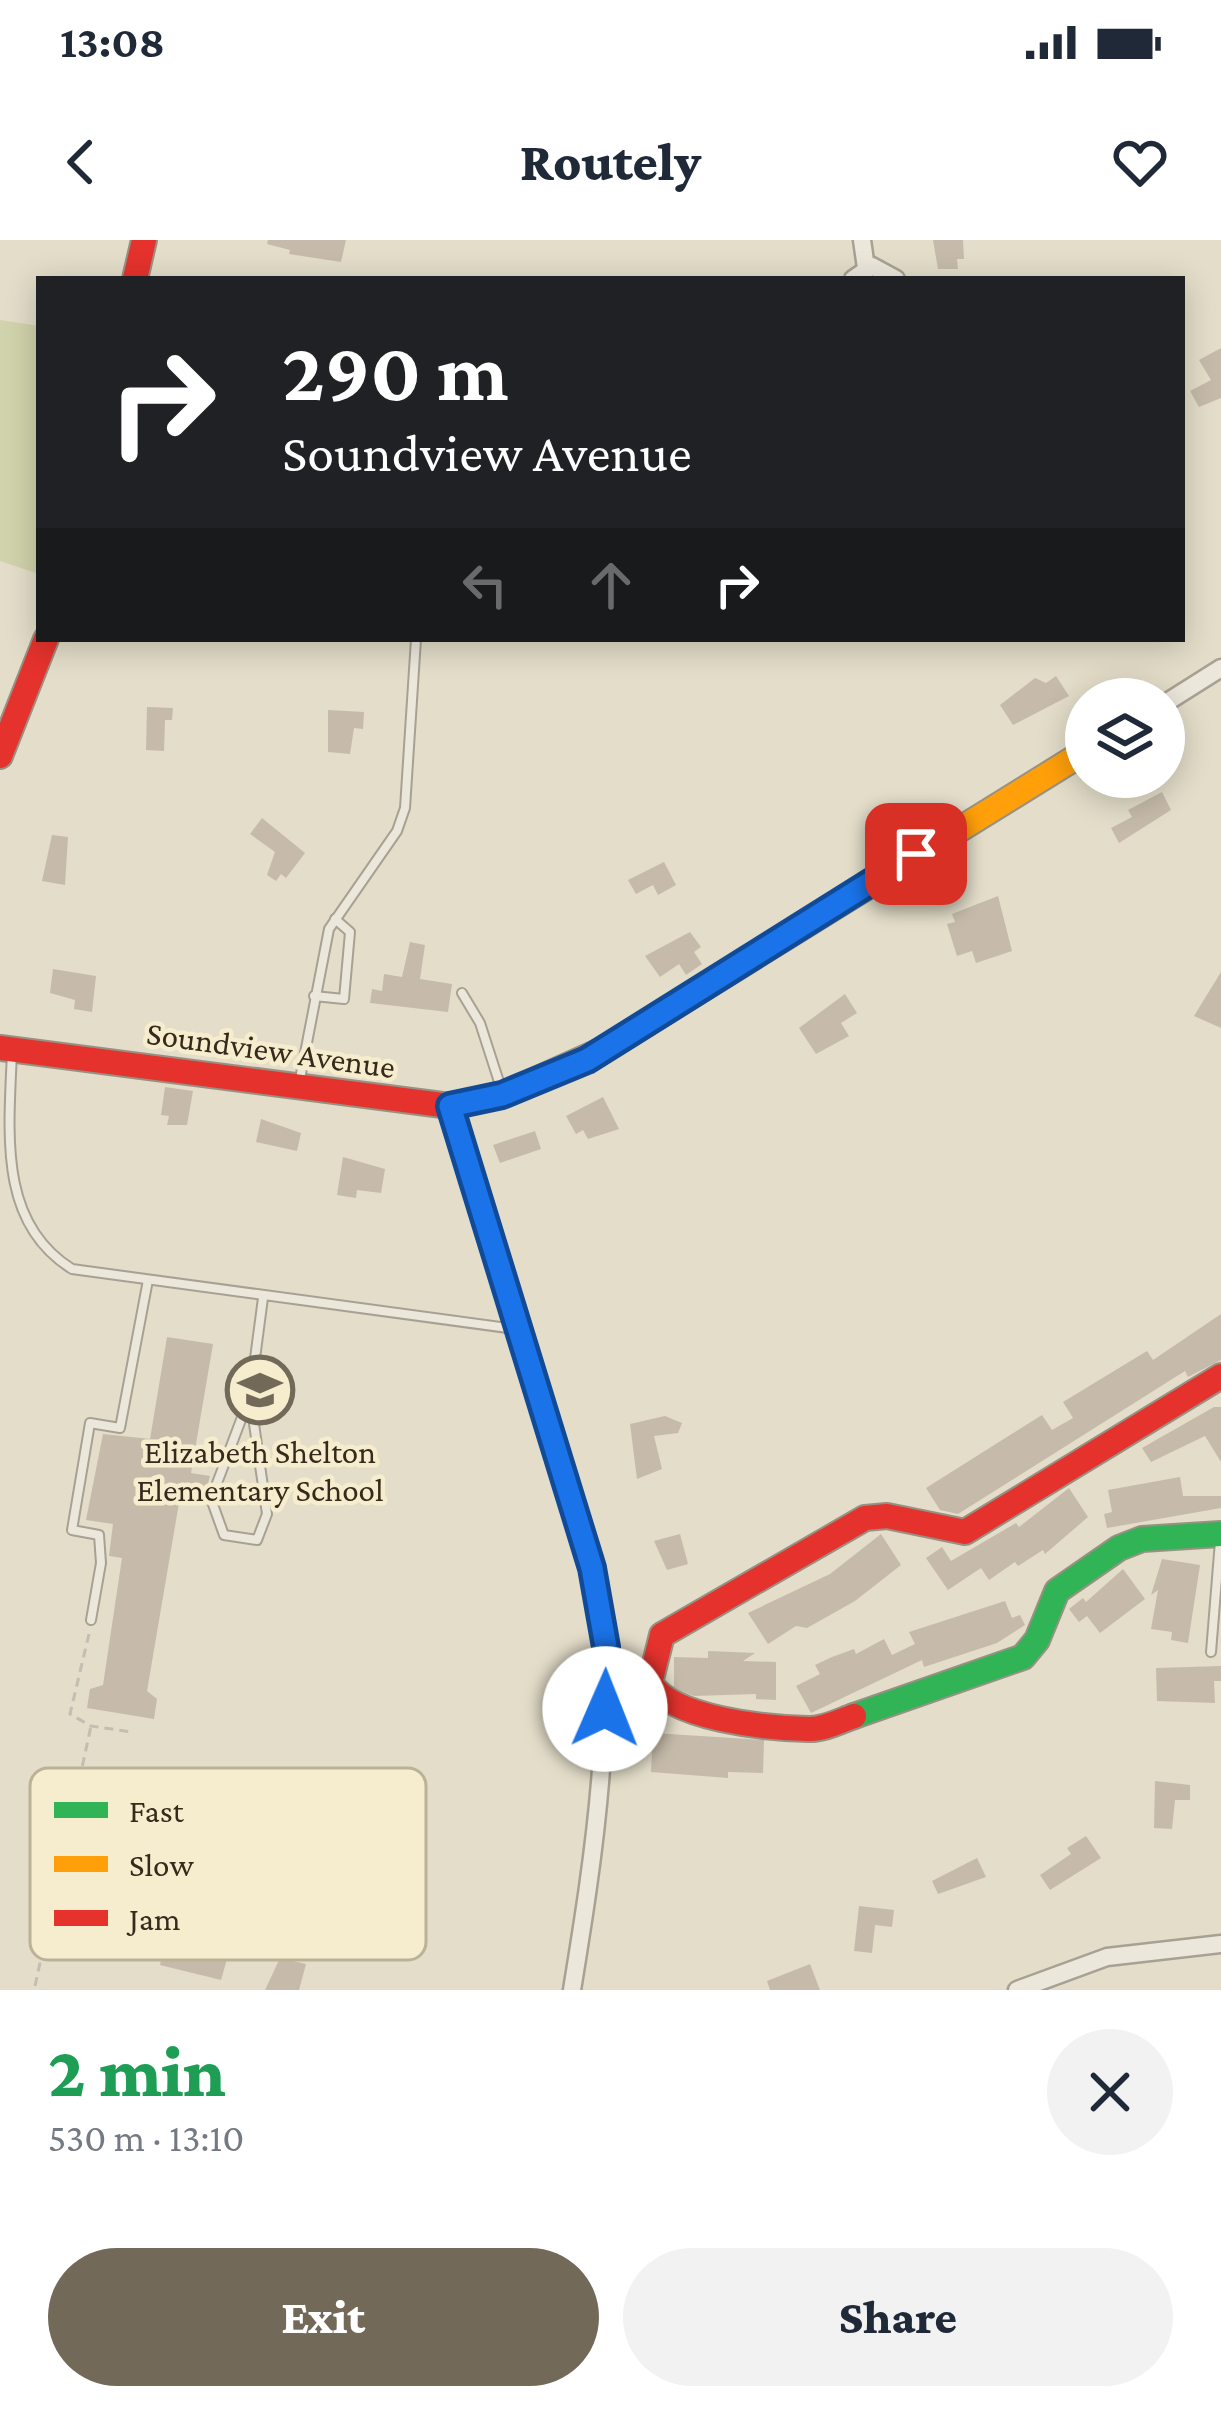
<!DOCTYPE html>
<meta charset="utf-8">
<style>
body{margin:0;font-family:"Crimson Pro",serif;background:#f2f2f3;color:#1f2937;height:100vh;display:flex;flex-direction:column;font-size:45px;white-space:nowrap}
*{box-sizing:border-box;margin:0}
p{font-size:39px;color:#747a83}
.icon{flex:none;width:66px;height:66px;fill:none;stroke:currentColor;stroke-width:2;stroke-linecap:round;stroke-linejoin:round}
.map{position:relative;height:1750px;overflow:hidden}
.details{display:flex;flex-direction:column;background:#fff;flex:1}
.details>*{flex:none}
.top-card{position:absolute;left:36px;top:36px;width:1149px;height:366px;border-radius:0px;box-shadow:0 6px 30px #0003;background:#202124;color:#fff;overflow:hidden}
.controls{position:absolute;left:1065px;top:438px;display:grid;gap:24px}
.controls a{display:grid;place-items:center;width:120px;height:120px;border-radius:50%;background:#fff;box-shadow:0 6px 30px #0003;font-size:60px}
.pin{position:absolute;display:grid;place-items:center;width:102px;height:102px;color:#fff;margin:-51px;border-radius:24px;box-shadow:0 6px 18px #0006}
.me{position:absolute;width:132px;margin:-66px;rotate:1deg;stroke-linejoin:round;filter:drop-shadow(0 0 9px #0008)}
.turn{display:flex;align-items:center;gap:42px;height:252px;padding:0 48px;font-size:54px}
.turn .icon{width:156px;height:156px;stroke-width:2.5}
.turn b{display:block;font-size:84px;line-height:102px}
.lanes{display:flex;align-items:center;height:114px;padding:0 48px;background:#0003;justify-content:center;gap:60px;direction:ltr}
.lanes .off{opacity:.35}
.round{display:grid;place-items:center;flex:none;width:126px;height:126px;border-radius:63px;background:#f2f2f3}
.headline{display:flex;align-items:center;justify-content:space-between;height:204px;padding:0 48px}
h1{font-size:72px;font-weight:800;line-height:90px;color:#1e9e55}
.primary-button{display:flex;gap:24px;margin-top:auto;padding:24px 48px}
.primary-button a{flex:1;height:138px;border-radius:72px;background:#726959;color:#fff;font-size:48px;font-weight:800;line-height:138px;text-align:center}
.primary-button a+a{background:#f2f2f3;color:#1f2937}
.status{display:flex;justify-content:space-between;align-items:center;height:84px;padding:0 60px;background:#fff;direction:ltr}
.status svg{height:33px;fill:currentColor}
header{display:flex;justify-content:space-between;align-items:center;height:156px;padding:0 48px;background:#fff;font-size:54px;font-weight:800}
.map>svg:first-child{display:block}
.green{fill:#d0d3ab}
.building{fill:#c6bbaa}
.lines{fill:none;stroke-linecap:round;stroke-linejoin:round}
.lane-casing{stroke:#a8a193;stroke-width:12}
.street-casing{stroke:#a8a193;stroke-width:21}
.fast-casing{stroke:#979183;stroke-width:28}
.slow-casing{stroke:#979183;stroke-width:28}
.jam-casing{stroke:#979183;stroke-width:28}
.path{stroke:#c3beb2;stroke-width:3;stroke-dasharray:9 6;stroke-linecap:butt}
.lane{stroke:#ebe7db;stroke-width:8}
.street{stroke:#ebe7db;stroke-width:16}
.fast{stroke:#30b455;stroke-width:24}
.slow{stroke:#ff9f0a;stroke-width:24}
.jam{stroke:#e5322d;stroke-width:24}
.route-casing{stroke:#114b97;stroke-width:30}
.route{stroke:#1a73e8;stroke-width:21}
.labels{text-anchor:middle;stroke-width:9;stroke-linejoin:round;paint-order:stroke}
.street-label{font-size:33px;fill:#352a1c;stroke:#f5edcd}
.poi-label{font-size:33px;fill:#352a1c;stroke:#f5edcd}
.key{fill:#f5edcd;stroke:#bbb298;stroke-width:3}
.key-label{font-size:33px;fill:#352a1c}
</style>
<div class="status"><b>13:08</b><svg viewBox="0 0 49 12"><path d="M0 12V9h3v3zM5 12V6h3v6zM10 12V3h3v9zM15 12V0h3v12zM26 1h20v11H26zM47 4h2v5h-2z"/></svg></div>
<header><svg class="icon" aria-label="back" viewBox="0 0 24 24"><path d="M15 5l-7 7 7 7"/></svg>Routely<svg class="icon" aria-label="heart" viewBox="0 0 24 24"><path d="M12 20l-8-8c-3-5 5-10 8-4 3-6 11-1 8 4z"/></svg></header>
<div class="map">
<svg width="1221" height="1750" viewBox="0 0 1221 1750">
<rect width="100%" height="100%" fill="#e3ddc9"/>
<polygon class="green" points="0,80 39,86 39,334 0,321"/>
<g class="building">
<polygon points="268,0 346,0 341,22 289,14 290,10 267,4"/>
<polygon points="933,0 963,0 964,19 957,19 958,29 938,29"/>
<polygon points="1221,108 1221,158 1199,167 1190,151 1211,140 1199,120"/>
<polygon points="1056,436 1069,456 1013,485 1000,465 1035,438 1046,443"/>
<polygon points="147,467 173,468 172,480 165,480 164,511 146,510"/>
<polygon points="328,470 364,472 363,489 354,488 350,514 328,512"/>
<polygon points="1162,552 1171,570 1119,603 1111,588 1132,577 1128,570"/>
<polygon points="262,578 305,613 286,638 281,634 276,641 267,635 275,612 250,594"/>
<polygon points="52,595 68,597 65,645 42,641"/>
<polygon points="664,622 676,645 658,655 653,645 636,654 628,640"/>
<polygon points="998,656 1012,711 976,723 972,711 957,716 947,684 955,682 952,674"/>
<polygon points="690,692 701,707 694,712 702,724 686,735 679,724 660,737 645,716"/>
<polygon points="410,702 425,705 420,739 452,744 448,772 370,763 372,749 382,751 384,734 402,737"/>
<polygon points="53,729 96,736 92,772 74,769 75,760 50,753"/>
<polygon points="1221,732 1221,788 1194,776"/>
<polygon points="845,754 857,773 841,783 849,796 816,814 799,788"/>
<polygon points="165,847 193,851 187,885 167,885 169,876 161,875"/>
<polygon points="603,857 619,889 588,899 583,890 576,894 566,876"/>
<polygon points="261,879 301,893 297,911 256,902"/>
<polygon points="535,891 541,909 500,923 493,905"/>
<polygon points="343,917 385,929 381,953 357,950 356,958 337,955"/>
<polygon points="1221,1074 1221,1120 1188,1137 1185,1131 958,1274 940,1270 926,1248 1042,1175 1052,1190 1073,1178 1063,1162 1147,1111 1153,1120"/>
<polygon points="167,1097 213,1104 191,1233 210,1236 203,1261 180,1257 147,1451 157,1459 154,1479 87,1468 90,1449 103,1445 122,1318 109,1316 113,1284 86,1280 103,1194 150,1199"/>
<polygon points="1214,1167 1221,1167 1221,1222 1205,1196 1151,1222 1142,1208"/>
<polygon points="665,1176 682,1183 678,1193 654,1196 662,1229 637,1239 630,1184"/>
<polygon points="1180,1237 1183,1256 1221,1256 1221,1268 1107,1288 1104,1274 1112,1272 1108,1250"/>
<polygon points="1069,1248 1088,1277 1045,1314 1043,1310 1018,1326 1015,1322 989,1340 981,1328 948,1350 926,1318 942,1307 951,1321 1016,1283 1019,1287"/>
<polygon points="680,1294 688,1324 667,1330 654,1301"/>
<polygon points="881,1294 901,1325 855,1361 807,1388 796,1386 768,1404 748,1373 830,1334"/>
<polygon points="1162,1319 1200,1325 1188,1403 1171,1400 1172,1392 1151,1389 1158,1350 1151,1355"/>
<polygon points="1123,1329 1145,1359 1100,1393 1087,1376 1079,1382 1069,1369 1083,1358 1086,1362"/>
<polygon points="1005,1361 1012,1378 1020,1375 1025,1385 997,1403 924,1427 922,1420 811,1473 796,1446 820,1434 815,1425 832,1417 854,1409 856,1414 884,1399 892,1415 915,1404 909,1392"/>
<polygon points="708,1411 755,1413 743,1421 776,1422 776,1460 756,1459 756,1454 694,1456 674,1449 674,1417 708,1418"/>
<polygon points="1221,1426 1221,1441 1214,1441 1215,1463 1157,1461 1156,1428"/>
<polygon points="653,1493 764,1500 763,1533 728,1532 728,1538 651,1532"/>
<polygon points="1155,1541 1190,1545 1190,1560 1175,1560 1172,1589 1154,1588"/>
<polygon points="1086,1596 1101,1618 1050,1650 1040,1635 1071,1614 1067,1608"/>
<polygon points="977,1618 986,1637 938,1654 932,1641"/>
<polygon points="859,1666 894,1670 892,1687 875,1685 872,1713 854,1711"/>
<polygon points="71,1687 125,1695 121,1721 68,1707"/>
<polygon points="165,1703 227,1719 221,1740 160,1725"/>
<polygon points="280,1718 306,1724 299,1750 265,1750"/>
<polygon points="810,1724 820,1750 770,1750 767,1741"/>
</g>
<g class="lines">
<defs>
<g id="lane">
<polyline points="462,753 480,783 501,848"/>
<polyline points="314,756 344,759 350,692 335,679"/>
<path d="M12,813C8,900 0,984 72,1029L515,1089"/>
<polyline points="299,844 329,689 397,591 405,568 416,399"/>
<polyline points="250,1156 267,1274 257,1300 224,1295 211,1259 250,1156 263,1058"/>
<polyline points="91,1380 101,1323 99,1295 72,1290 90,1183 120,1188 148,1040"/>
<polyline points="1211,1412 1220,1301"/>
</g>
<g id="street">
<polyline points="862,0 866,28"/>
<polyline points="853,39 872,26 896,39"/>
<polyline points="1164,464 1221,428"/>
<path d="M450,866L592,1328C620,1454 593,1621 572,1750"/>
<polyline points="1017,1750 1107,1717 1221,1704"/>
</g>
<polyline id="fast" points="854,1476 1023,1417 1037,1400 1057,1351 1119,1308 1142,1299 1221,1294"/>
<polyline id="slow" points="607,808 1086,511"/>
<g id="jam">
<polyline points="135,39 144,0"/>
<polyline points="0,516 46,399"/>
<polyline points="0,808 450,866 502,855 607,808"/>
<path d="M854,1476C840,1481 823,1490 808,1489C765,1488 673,1479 650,1443L662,1395L865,1278L887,1276L965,1292L1221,1136"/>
</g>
</defs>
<use href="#lane" class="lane-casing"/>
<use href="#street" class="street-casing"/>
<use href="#fast" class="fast-casing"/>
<use href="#slow" class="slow-casing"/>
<use href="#jam" class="jam-casing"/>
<g class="path">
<polyline points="89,1394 70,1474 91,1486 131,1492"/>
<polyline points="35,1746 91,1486"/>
</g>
<use href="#lane" class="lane"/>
<use href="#street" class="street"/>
<use href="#fast" class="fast"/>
<use href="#slow" class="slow"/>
<use href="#jam" class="jam"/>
</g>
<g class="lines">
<defs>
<polyline id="route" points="605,1469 606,1407 592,1328 450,866 502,855 587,820 916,614"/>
</defs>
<use href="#route" class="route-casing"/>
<use href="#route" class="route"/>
</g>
<defs>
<symbol id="school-ring" viewBox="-11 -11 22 22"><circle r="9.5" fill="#f5edcd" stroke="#726959" stroke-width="1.5"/><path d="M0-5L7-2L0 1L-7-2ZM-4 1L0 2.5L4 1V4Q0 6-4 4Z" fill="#726959"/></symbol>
</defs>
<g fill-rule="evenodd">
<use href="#school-ring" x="222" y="1112" width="76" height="76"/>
</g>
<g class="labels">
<g class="street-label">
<text transform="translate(271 809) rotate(8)" y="12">Soundview Avenue</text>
</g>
<g class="poi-label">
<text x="260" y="1223">Elizabeth Shelton<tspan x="260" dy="38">Elementary School</tspan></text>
</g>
</g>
<rect x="30" y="1528" width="396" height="192" rx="18" class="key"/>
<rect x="54" y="1562" width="54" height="16" fill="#30b455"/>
<rect x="54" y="1616" width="54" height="16" fill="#ff9f0a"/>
<rect x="54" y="1670" width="54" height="16" fill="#e5322d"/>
<g class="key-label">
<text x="129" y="1582">Fast</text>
<text x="129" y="1636">Slow</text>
<text x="129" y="1690">Jam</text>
</g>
</svg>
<div class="controls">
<a><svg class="icon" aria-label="layers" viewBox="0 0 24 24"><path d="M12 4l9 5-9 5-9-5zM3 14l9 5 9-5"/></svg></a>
</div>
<div class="pin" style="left:916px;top:614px;background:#d93025"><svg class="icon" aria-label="arrive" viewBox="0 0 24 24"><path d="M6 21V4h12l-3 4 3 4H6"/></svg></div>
<svg class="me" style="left:605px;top:1469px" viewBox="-20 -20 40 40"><circle r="19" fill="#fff"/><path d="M0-13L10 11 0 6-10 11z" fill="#1a73e8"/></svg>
<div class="top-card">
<div class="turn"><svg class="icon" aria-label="right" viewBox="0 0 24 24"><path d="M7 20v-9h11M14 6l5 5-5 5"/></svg><div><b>290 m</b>Soundview Avenue</div></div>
<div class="lanes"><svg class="icon off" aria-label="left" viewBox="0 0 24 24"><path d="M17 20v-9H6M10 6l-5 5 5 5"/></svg><svg class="icon off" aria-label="ahead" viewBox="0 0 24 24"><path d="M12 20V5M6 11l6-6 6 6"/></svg><svg class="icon" aria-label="right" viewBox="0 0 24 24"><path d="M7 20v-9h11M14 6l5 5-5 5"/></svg></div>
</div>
</div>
<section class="details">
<div class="headline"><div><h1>2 min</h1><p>530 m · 13:10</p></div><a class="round"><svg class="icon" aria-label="close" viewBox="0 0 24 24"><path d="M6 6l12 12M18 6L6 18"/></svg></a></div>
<div class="primary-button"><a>Exit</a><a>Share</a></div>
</section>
